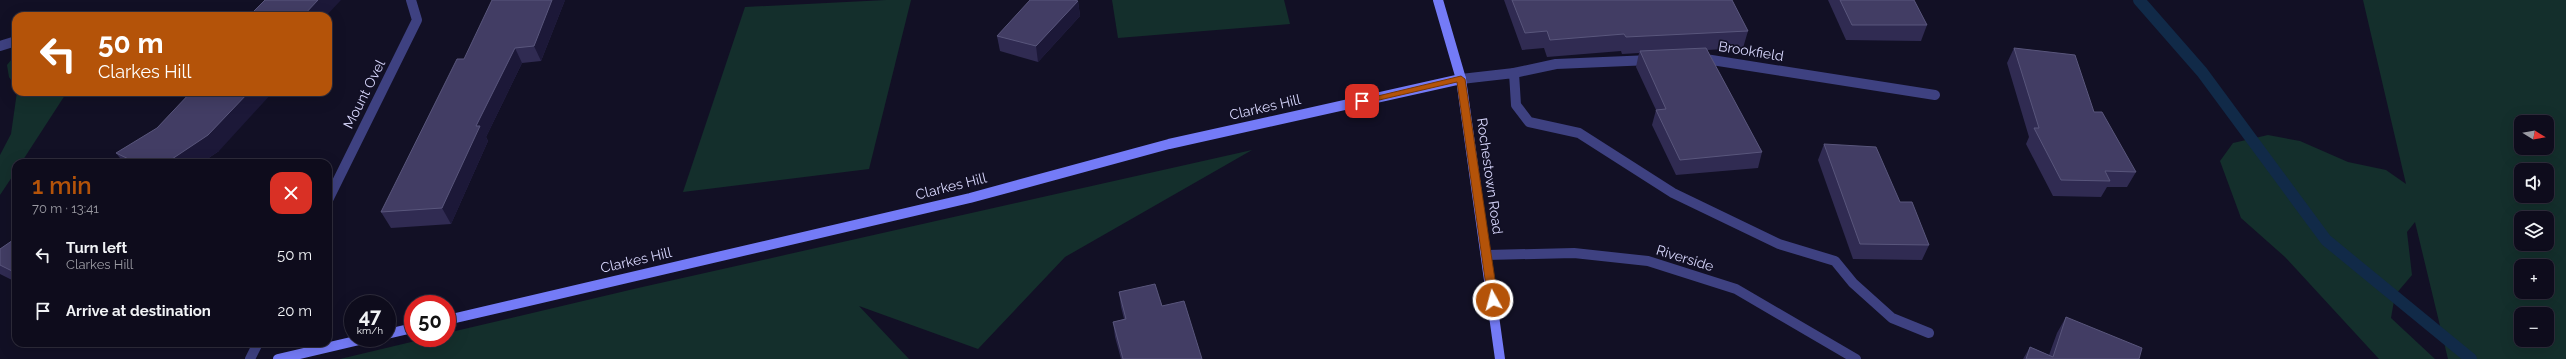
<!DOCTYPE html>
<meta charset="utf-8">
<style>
body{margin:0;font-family:Raleway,sans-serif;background:#171525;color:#f1f3f6;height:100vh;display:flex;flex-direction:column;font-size:15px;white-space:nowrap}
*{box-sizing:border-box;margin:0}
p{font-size:13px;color:#9b9ba3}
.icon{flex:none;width:22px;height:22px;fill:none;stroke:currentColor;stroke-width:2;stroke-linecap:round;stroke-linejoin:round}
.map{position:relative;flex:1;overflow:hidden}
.sheet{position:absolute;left:12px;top:159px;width:320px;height:188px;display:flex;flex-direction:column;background:#0e0c1c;border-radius:12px;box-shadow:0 4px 16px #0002,0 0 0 1px #2e2c3b}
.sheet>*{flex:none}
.top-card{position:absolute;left:12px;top:12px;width:320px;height:84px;border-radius:12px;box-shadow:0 4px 16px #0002,0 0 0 1px #2e2c3b;background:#b45309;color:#fff;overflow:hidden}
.needle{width:26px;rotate:101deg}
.tools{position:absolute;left:2514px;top:115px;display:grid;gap:8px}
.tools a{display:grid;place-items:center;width:40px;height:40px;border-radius:8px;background:#0e0c1c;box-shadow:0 4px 16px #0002,0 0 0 1px #2e2c3b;font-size:20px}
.speed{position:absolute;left:344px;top:295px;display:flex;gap:8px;font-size:20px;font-weight:700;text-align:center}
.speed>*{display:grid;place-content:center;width:52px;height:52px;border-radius:50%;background:#0e0c1c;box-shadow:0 4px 16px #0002,0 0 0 1px #2e2c3b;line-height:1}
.speed small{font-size:10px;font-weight:400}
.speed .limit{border:6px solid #d22;background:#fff;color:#111}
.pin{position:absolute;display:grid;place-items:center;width:34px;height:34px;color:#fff;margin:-17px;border-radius:8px;box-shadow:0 2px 6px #0006}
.me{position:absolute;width:44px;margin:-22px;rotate:353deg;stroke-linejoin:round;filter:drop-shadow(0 0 3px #0008)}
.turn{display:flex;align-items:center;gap:14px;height:84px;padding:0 20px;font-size:18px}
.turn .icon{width:52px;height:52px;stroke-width:2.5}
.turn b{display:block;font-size:28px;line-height:34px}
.round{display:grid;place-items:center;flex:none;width:42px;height:42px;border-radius:12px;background:#171525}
.headline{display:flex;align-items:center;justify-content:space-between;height:68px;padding:0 20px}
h1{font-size:24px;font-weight:600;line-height:30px;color:#b45309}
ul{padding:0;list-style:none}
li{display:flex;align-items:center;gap:12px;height:56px;padding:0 20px}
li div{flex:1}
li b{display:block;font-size:15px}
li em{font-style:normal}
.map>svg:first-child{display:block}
.green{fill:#142f2c;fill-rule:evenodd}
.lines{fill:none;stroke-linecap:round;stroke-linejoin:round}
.stream{stroke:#112a48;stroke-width:12}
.street{stroke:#3e4181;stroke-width:10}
.secondary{stroke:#747bf7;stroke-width:10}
.wall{fill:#302b52}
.shaded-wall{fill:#1c1838}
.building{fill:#423d64;stroke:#59567c}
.route{fill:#b45309;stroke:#753606}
.labels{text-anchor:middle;stroke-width:3.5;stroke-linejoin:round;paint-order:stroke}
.street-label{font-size:14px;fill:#d8d7fd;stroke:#121025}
</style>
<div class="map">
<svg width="2566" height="359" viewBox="0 0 2566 359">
<rect width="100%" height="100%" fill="#121025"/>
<g class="green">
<polygon points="886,0 911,0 869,169 683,192 745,7"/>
<polygon points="1112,0 1284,0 1290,24 1118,38"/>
<path d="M2363,0H2566V359H2448L2415,222L2407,232L2412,275L2395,295L2391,318L2435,359H2379L2285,257L2241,218L2220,161L2233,143L2268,135L2300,141L2348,162L2386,170L2406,184ZM2521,122H2547V148H2521ZM2521,170H2547V196H2521ZM2521,218H2547V244H2521ZM2521,266H2547V292H2521ZM2521,314H2547V340H2521Z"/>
<polygon points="16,54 16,87 9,77 7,65"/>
<polygon points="17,92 67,92 21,163 16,163 16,171 0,195 0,155 11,134"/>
<polygon points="1252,150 1065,257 978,349 859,306 909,359 340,359 428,338 447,338 447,333 638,288"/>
</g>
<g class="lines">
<polyline class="stream" points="2139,0 2202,72 2326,240 2471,359"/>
<g class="street">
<polyline points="0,46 16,41"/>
<polyline points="1699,58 1935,95"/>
<polyline points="1514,73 1556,64 1651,60"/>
<polyline points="1461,79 1514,73 1516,105 1529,122 1579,133 1673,193 1779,244 1835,261 1853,283 1892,318 1929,333"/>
<polyline points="328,200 417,20 411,0"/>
<polyline points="1487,255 1574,253 1648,261 1736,289 1856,359"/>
<polyline points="250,359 258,343"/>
</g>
<g class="secondary">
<polyline points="1438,0 1461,79 1500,359"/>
<polyline points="447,320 970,198 1169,144 1461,79"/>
<polyline points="387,334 413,328"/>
<polyline points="278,359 368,338"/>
</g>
</g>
<g class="wall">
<polygon points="565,0 541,61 522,63 486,137 488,141 451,224 391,228 381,212 464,59"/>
<polygon points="1504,0 1732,0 1748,31 1743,48 1707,50 1762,152 1758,168 1676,175 1652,125 1656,110 1636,67 1639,53 1622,54 1621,51 1547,57 1544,48 1522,50"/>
<polygon points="1828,0 1914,0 1927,25 1921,41 1846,40"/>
<polygon points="1078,1 1080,16 1038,62 1000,51 997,36"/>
<polygon points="2014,48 2094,112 2136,172 2127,187 2107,187 2101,197 2053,196 2026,144 2029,137 2007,63"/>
<polygon points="1824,144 1900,202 1929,245 1922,260 1853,259 1818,160"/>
<polygon points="219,151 201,163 124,163 116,153"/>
<polygon points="16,238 16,282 0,274 0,249"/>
<polygon points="1119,292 1162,306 1202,359 1121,359 1115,337 1113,322 1124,319 1121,307"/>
<polygon points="2066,317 2139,359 2023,359 2030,347 2049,355 2057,333"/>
</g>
<g class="shaded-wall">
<polygon points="318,0 341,0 326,16 303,16"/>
<polygon points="552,0 565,0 541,61 534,46"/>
<polygon points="1078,1 1080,16 1038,62 1036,46"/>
<polygon points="515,48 522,63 486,137 488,141 451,224 442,208 476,126"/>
<polygon points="249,92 273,92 219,151 201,163 166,163"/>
</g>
<g class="building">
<polygon points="265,0 318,0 303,16 249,16"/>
<polygon points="492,0 552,0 534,46 515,48 476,126 480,126 442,208 381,212 457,59 464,59"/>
<polygon points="1030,0 1074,0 1078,1 1036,46 997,36"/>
<polygon points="1512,0 1732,0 1748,31 1626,37 1624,34 1550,40 1547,31 1525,33"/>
<polygon points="1840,0 1914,0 1927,25 1852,25"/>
<polygon points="1706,48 1762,152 1680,160 1656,110 1666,109 1640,51"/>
<polygon points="2014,48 2075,55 2094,112 2102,112 2136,172 2105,171 2110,181 2061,180 2034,128 2039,128"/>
<polygon points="191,92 249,92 208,135 166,163 137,163 116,153 157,128"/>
<polygon points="1824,144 1876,147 1900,202 1912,202 1929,245 1860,244"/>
<polygon points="16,238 16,273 0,265 0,249"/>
<polygon points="1155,284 1162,306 1184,301 1202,359 1123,359 1113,322 1126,319 1119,292"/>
<polygon points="2066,317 2142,348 2139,359 2026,359 2030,347 2053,357"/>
</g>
<polygon class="route" points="1461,76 1465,79 1498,300 1493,304 1488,300 1457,82 1362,104 1357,101"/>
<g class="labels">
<g class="street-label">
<text transform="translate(1751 51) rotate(9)" y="5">Brookfield</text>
<text transform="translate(364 94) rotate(-63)" y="5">Mount Ovel</text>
<text transform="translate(1265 107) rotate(-13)" y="5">Clarkes Hill</text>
<text transform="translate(1490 176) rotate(82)" y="5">Rochestown Road</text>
<text transform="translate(951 186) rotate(-14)" y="5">Clarkes Hill</text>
<text transform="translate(1685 258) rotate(17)" y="5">Riverside</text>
<text transform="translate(636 260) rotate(-13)" y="5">Clarkes Hill</text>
</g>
</g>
</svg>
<div class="tools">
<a><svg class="needle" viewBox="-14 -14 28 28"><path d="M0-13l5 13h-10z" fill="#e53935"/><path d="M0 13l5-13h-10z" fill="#9b9ba3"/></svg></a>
<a><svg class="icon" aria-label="sound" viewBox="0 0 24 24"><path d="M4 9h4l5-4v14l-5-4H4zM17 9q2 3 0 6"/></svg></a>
<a><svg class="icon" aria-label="layers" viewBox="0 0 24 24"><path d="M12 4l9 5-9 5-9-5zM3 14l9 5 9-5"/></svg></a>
<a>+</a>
<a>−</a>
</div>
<div class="speed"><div>47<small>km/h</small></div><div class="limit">50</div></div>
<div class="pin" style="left:1362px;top:101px;background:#d93025"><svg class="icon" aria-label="arrive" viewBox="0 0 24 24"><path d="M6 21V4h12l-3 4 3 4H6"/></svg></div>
<svg class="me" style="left:1493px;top:300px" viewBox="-20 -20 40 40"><circle r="17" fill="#b45309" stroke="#fff" stroke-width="3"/><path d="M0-11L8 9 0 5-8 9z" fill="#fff"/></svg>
<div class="top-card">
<div class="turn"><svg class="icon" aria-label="left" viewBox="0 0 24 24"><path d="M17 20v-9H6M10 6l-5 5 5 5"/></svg><div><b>50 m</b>Clarkes Hill</div></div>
</div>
<section class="sheet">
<div class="headline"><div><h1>1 min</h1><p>70 m · 13:41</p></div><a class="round" style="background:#d93025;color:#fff"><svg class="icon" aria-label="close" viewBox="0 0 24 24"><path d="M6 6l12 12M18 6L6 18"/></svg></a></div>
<ul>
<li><svg class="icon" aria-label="left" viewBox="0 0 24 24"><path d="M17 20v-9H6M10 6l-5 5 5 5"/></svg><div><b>Turn left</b><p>Clarkes Hill</p></div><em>50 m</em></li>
<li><svg class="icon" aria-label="arrive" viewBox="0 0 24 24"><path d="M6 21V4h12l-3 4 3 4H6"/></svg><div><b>Arrive at destination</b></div><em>20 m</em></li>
</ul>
</section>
</div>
